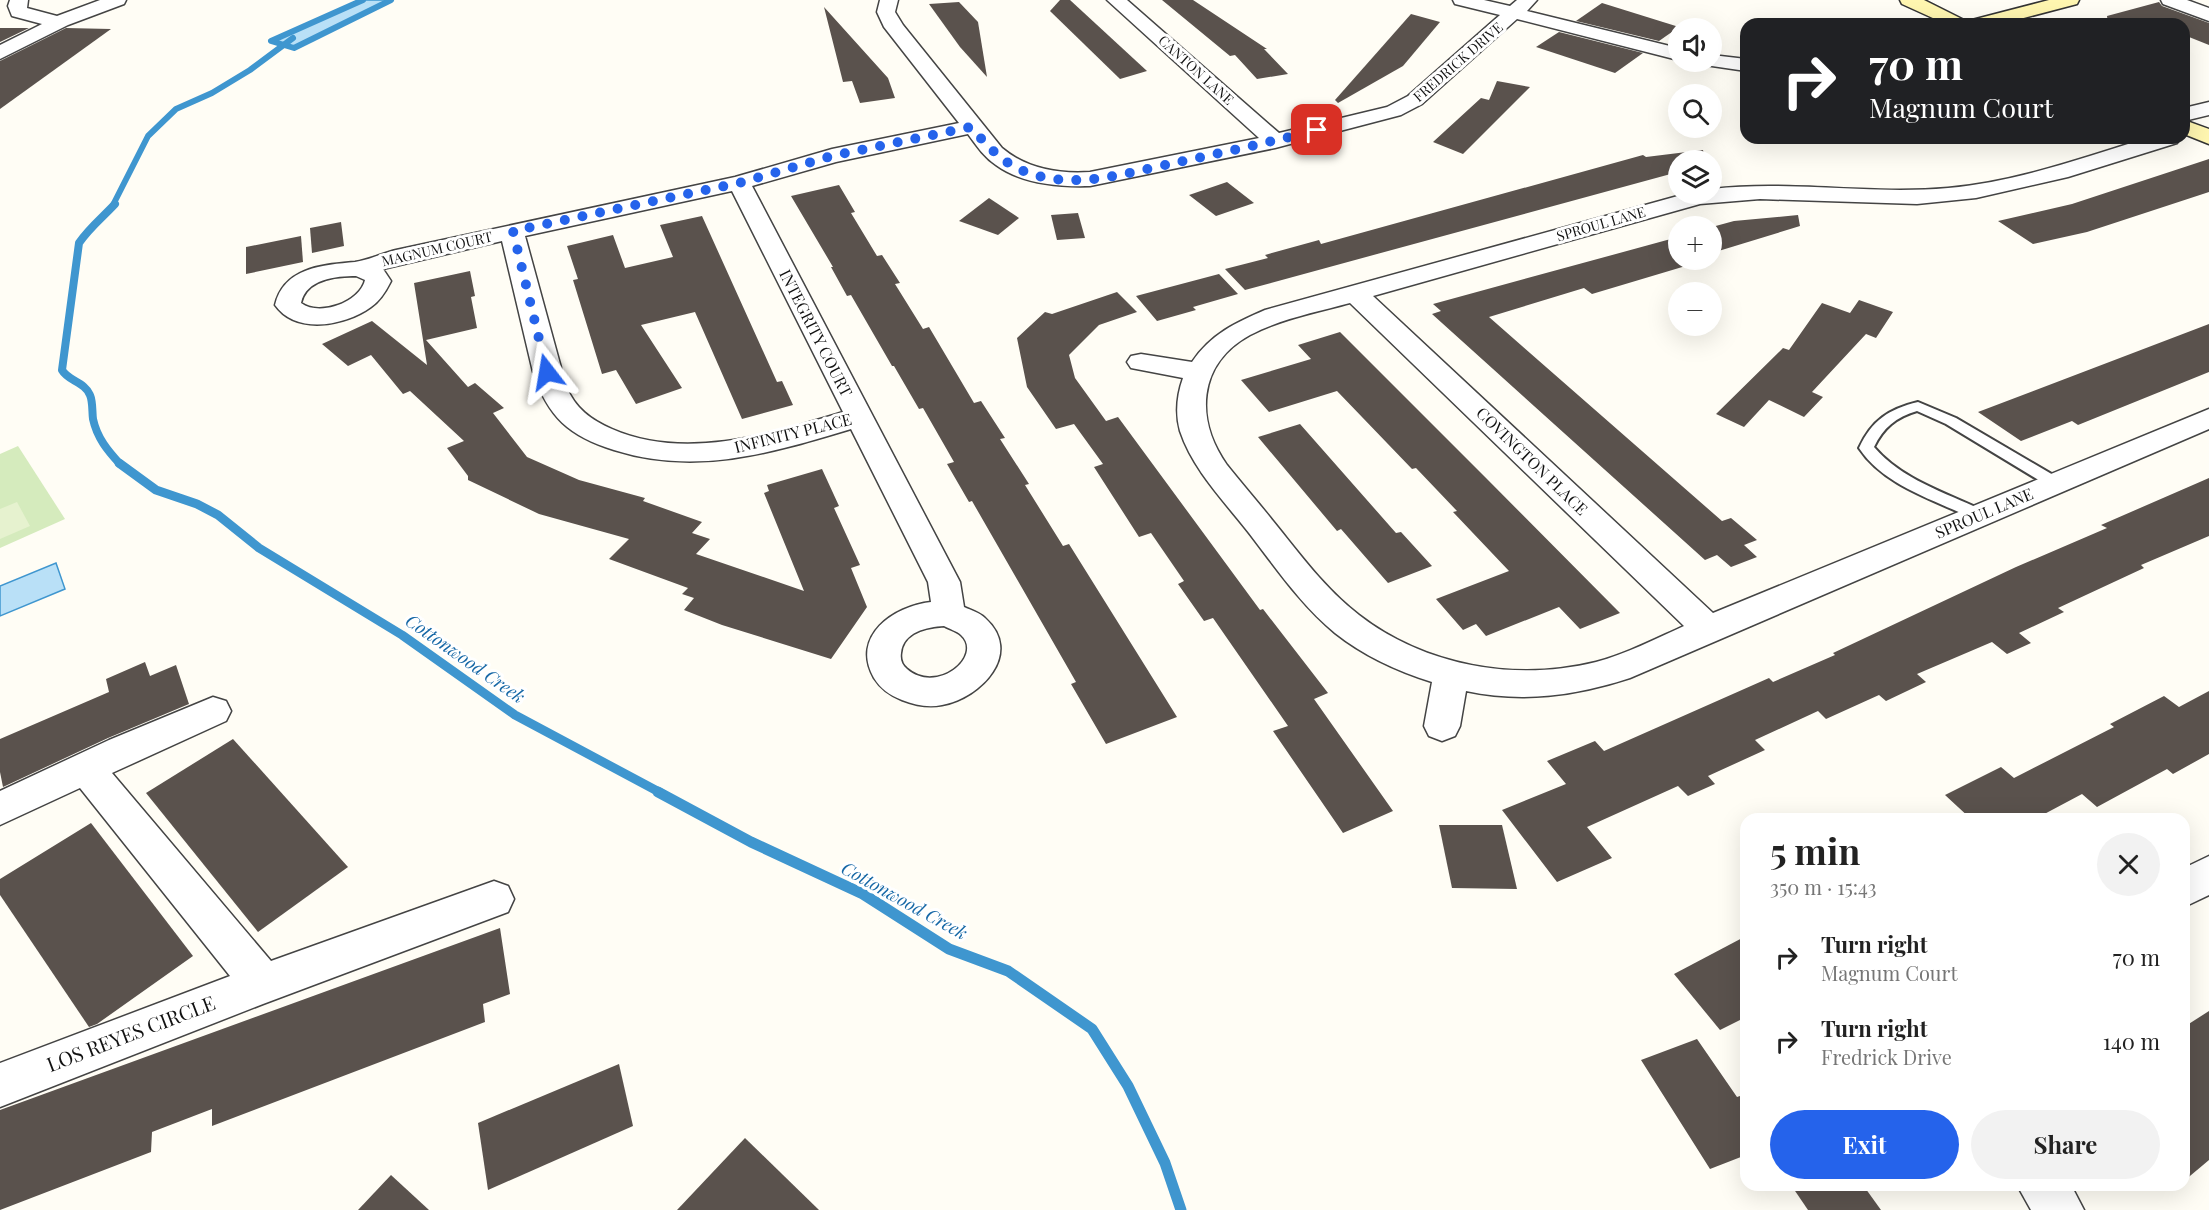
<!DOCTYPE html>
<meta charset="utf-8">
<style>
body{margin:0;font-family:"Playfair Display",serif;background:#f2f2f2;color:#222;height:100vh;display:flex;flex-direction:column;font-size:22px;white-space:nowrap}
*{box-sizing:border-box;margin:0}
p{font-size:20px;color:#767676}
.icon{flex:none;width:33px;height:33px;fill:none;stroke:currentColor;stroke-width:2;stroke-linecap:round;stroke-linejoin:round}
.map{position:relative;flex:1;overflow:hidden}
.drawer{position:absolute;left:1740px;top:813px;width:450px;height:378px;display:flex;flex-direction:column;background:#fff;border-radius:18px;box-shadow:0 6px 24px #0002}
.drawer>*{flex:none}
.hud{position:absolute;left:1740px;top:18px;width:450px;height:126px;border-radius:18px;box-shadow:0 6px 24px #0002;background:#202124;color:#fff;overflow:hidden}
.controls{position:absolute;left:1668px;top:18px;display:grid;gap:12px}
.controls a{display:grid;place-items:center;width:54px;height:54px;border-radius:50%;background:#fff;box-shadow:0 6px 24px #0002;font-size:30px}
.pin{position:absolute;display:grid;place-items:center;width:51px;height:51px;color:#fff;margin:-26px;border-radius:12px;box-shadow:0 3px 9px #0006}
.me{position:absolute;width:66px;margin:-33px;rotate:346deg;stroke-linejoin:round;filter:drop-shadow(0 0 4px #0008)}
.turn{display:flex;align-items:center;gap:21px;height:126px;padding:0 30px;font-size:27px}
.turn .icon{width:78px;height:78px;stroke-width:2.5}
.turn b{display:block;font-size:42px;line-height:51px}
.round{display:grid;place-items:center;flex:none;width:63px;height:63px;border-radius:32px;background:#f2f2f2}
.head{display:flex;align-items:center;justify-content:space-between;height:102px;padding:0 30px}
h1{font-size:36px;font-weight:700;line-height:45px}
.cta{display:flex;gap:12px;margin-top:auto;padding:12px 30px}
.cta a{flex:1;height:69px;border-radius:36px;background:#2563eb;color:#fff;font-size:24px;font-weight:700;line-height:69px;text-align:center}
.cta a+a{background:#f2f2f2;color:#222}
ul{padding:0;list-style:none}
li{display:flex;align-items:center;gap:18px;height:84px;padding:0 30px}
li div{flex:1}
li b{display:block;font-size:22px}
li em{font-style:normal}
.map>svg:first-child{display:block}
.green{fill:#d5ebbd}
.pitch{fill:#e6f2cf}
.water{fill:#b9e0f7;stroke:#3f96cf;stroke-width:1.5}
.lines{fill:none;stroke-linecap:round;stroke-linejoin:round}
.stream-far3{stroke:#3f96cf;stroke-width:6}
.stream-far2{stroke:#3f96cf;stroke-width:8}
.stream-far1{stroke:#3f96cf;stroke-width:9}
.stream{stroke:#3f96cf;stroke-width:11}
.building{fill:#5a524d}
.lane-casing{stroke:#444;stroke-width:4}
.street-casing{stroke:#444;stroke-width:3}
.secondary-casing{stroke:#333;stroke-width:3}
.lane{fill:#fff;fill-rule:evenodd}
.street{fill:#fff;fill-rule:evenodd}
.secondary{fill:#fff6b0;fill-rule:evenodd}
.route{stroke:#2563eb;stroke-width:10;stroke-dasharray:0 18}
.labels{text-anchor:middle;stroke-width:6;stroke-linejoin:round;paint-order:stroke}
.far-street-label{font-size:14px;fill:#111;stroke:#fff}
.street-label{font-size:16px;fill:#111;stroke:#fff}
.water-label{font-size:18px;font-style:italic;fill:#1768a6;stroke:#fff}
.near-street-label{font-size:20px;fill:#111;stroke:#fff}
</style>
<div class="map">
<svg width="2209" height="1210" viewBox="0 0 2209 1210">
<rect width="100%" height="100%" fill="#fffdf5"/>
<polygon class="green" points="18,446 65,519 0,548 0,454"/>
<polygon class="pitch" points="17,502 30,526 0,539 0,509"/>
<g class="water">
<polygon points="363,0 391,0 294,48 271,41"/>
<polygon points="56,563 65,589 0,616 0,586"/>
</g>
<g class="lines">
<g class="stream-far3">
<polyline points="363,0 271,41 294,48 391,0"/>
<polyline points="113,205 148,136 176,109 212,93 250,70 293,38"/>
</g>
<path class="stream-far2" d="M115,204C103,217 89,228 79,243L62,370C68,381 85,382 90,395C93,402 92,412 93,419C97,438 108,451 120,464"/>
<polyline class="stream-far1" points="119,463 156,490 197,504 218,515 259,548 402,635 515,715 661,793"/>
<polyline class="stream" points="658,792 751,842 863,894 949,949 1008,971 1092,1029 1128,1086 1165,1163 1181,1210"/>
</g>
<g class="building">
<polygon points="1060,0 1070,0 1147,71 1120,79 1050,11"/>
<polygon points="1162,0 1193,0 1267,49 1264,49 1288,74 1257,79 1235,55 1230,56"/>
<polygon points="959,2 978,22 987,77 960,47 929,4"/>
<polygon points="2159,2 2162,6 2209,23 2209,45 2184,35 2184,24 2108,24 2107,16"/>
<polygon points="1602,3 1679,27 1659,41 1576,21"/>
<polygon points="824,7 888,78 895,98 860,103 852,81 843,82"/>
<polygon points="1411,14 1440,22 1403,66 1338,103 1335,100"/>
<polygon points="0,28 29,28 0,42"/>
<polygon points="66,28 111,29 0,109 0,61"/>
<polygon points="1559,32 1643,53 1615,73 1536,47"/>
<polygon points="1497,81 1530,87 1463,154 1433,142 1481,98 1489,100"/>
<polygon points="1703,150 1705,160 1678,160 1678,172 1245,290 1225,269 1268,258 1265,255 1319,240 1321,244 1643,155 1646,157"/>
<polygon points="2209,159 2209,192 2087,232 2033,244 1998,221 2072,204"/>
<polygon points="1227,182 1254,203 1216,216 1189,195"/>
<polygon points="839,185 855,212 851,213 877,256 882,255 900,283 895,284 923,329 929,327 974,403 981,401 1005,438 1000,439 1029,484 1025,485 1063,546 1069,544 1177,717 1106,744 1071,684 1076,682 972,501 969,502 947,464 954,462 923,408 919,409 894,366 892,366 851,295 847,296 831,267 833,267 791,196"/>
<polygon points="989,198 1019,218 998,235 959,221"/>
<polygon points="1078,213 1085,238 1057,240 1051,215"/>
<polygon points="1798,215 1800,226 1712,253 1712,227 1734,221"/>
<polygon points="702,216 777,382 782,381 793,405 742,419 695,312 641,325 682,388 636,404 616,370 602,374 573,280 578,279 567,246 613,235 625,268 673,257 660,225"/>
<polygon points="341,222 344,246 312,253 310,228"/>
<polygon points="301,236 303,262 246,274 246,247"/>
<polygon points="1678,237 1678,260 1699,262 1592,294 1584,288 1489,317 1722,521 1731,518 1757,540 1744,545 1757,557 1731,567 1717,555 1705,560 1432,314 1441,311 1433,304"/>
<polygon points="470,271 475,296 471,297 477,328 426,340 468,387 475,383 504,408 493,413 527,457 579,480 645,498 643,501 702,522 692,533 710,539 696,554 804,591 764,493 769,491 767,485 822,469 839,506 834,508 860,565 851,568 867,607 831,659 722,625 684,610 694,598 682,594 688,588 609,559 629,539 539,514 468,480 468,476 447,448 464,441 410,391 403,394 371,355 348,366 322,344 372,321 427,365 414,283"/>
<polygon points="1219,274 1238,294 1193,307 1196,310 1157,321 1136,296"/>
<polygon points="1117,292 1137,312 1099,325 1069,355 1075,378 1106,421 1118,417 1260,610 1263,609 1328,693 1314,699 1393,811 1343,833 1273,731 1288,726 1213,618 1204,621 1178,584 1184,581 1151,533 1139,537 1094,467 1103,464 1074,424 1056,429 1027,387 1017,338 1045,312 1052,314"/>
<polygon points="1859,300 1893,312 1876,338 1866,334 1812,392 1823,397 1804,417 1769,400 1744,427 1716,414 1783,348 1789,350 1822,303 1850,313"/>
<polygon points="2209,324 2209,372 2078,425 2072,421 2021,441 1978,412"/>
<polygon points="1340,332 1486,478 1620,613 1580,629 1559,607 1486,636 1476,624 1463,630 1436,599 1509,571 1453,512 1457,511 1416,468 1412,469 1337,391 1269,412 1241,380 1311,359 1298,345"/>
<polygon points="1300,424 1396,533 1401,532 1432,566 1388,583 1341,529 1337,531 1258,437"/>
<polygon points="2209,478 2209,536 2141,565 2144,568 2058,608 2064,612 2019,633 2031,643 2007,654 1992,642 1917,674 1926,682 1886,701 1879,695 1826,719 1818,711 1755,740 1765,750 1708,776 1715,784 1688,796 1678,786 1587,827 1612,858 1557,882 1502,810 1566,784 1547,761 1595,741 1604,751 1769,678 1773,682 1835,655 1833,653 2016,567 2107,528 2101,525"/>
<polygon points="145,662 150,676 176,665 189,704 108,738 3,787 0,772 0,739 109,692 106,679"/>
<polygon points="2209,691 2209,754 2173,774 2167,769 2097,807 2082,794 2035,819 1971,819 1945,795 2001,767 2014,778 2114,727 2110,724 2164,696 2179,707"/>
<polygon points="233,739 348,867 258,932 146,793"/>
<polygon points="91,823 193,956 97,1024 89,1027 0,895 0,879"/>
<polygon points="1439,825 1502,825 1517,889 1452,888"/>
<polygon points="500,928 510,994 483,1004 485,1022 212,1126 212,1109 152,1132 151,1152 0,1210 0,1110"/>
<polygon points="1746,936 1746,1017 1720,1030 1674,974"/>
<polygon points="2209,1011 2209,1160 2184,1181 2184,1027"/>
<polygon points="1697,1039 1737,1097 1746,1094 1746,1155 1710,1169 1641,1060"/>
<polygon points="619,1064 633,1126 488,1190 478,1123"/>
<polygon points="745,1138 819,1210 677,1210"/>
<polygon points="391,1175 429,1210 358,1210"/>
<polygon points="1791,1185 1863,1185 1881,1210 1808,1210"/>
</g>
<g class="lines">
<defs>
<path id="lane" d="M1918,402L1956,418L2060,479L2063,483L2055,488L2050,487L1946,424L1917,411C1896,417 1883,428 1874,447C1902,480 1947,493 1984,511L1987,515L1984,519H1974C1935,500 1884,486 1859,448C1872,420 1889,409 1918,402Z"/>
<g id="street">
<polygon points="10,0 28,0 27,8 57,16 100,0 126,0 124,4 68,25 0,59 0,45 42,24 12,16 8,6"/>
<path d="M880,0H898L895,12L903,25L1002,148C1027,169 1058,174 1090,172L1259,138L1107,0H1127L1279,133L1387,107L1408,96L1500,15L1455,4L1453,0H1484L1510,6L1517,0H1537L1527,11L1678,48V60L1517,19L1422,104L1401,115L1275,148L1090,186C1059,187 1022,184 996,165C984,157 976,145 968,134L836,162L752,186L960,582L964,607C971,610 980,613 985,618C1024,653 981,698 942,705C928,708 915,705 902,700C889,695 881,689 874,678C850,636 894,606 931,602L928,582L851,429C771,453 696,476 614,450C569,436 548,417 533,372L502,241L383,269L391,281C386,291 380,301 371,307C345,326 296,335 275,305C284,267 323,265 355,262C369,260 383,253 396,250L735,177L832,149L959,123L884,27L877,12ZM732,191L843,412C770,434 685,461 612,429C591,420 575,408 566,386L525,236ZM356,276L365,280C360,302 320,317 301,303C306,279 336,276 356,276ZM944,626C949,629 957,631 961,635C984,656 937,695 907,669C902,665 900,660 901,653C903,632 927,627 944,626Z"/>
<polygon points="2161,0 2187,0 2209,8 2209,21 2163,4"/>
<polygon points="1712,55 1746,59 1746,71 1705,65 1702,62 1712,62"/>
<polygon points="2209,102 2209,115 2184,121 2184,108"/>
<path d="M2147,138H2180L2177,143L2068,177L1976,198L1917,204L1760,199L1700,204L1373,296L1713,613L2209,409V429L1630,678C1575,696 1522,703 1466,691L1460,726L1455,736L1442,741L1429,736L1424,726L1432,682C1397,671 1364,656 1335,633C1301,605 1276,568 1249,533C1224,501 1193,470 1180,431C1175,413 1177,395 1183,378L1131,368L1127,362L1131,356L1141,354L1192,362C1211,334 1235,323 1265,310L1685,194H1712V189C1790,180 1869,195 1948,188C2016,182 2082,158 2147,138ZM1350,303L1684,626C1655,639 1626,654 1596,662C1515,682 1425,666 1359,615C1325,589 1300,554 1273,521C1258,502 1242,484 1227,465C1195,420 1197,364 1250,335C1280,319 1317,312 1350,303Z"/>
<polygon points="213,697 226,701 231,711 226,721 112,773 271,961 494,881 508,886 514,899 508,912 263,1004 0,1107 0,1063 230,976 80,788 0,825 0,791 109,740"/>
<polygon points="2209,856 2209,895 2184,907 2184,868"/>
<polygon points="2017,1185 2071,1185 2084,1210 2031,1210"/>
</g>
<g id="secondary">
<polygon points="1900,0 1924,0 1970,23 1972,20 2049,0 2079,0 2077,4 2001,24 1946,24 1902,4"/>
<polygon points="2184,120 2209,129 2209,144 2184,134"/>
</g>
</defs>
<use href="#lane" class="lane-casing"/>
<use href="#street" class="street-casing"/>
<use href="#secondary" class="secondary-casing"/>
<use href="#lane" class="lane"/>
<use href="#street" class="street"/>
<use href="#secondary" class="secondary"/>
</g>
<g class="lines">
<path class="route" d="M547,372L513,231L739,183L832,156L971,127C990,149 1006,167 1035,175C1082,189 1133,171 1179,162C1225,152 1271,142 1317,130"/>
</g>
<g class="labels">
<g class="far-street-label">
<text transform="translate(1458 62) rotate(-41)" y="5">FREDRICK DRIVE</text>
<text transform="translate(1196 70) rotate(42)" y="5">CANTON LANE</text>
<text transform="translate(1601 224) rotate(-16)" y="5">SPROUL LANE</text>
<text transform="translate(437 249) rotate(-13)" y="5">MAGNUM COURT</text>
</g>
<g class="street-label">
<text transform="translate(816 333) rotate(63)" y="6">INTEGRITY COURT</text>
<text transform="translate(793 433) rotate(-14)" y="6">INFINITY PLACE</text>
<text transform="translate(1532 461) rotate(44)" y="6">COVINGTON PLACE</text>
<text transform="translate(1984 513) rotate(-23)" y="6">SPROUL LANE</text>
</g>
<g class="water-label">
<text transform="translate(465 659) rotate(35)" y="6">Cottonwood Creek</text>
<text transform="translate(904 901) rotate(29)" y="6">Cottonwood Creek</text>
</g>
<g class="near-street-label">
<text transform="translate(131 1034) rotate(-21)" y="7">LOS REYES CIRCLE</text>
</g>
</g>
</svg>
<div class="controls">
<a><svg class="icon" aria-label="sound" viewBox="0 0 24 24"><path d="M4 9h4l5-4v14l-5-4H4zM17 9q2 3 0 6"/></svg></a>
<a><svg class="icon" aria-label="search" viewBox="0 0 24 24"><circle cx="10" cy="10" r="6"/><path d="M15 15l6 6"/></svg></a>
<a><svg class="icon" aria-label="layers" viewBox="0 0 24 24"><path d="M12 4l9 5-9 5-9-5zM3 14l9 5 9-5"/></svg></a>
<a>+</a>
<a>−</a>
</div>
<div class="pin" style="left:1317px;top:130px;background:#d93025"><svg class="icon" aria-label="arrive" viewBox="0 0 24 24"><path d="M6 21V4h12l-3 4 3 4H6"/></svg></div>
<svg class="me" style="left:547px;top:372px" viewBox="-20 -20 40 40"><path d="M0-17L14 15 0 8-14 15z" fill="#2563eb" stroke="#fff" stroke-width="4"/></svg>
<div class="hud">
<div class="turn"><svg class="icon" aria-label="right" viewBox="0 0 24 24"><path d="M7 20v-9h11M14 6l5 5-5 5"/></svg><div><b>70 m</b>Magnum Court</div></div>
</div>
<section class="drawer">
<div class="head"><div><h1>5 min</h1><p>350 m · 15:43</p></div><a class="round"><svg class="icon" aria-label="close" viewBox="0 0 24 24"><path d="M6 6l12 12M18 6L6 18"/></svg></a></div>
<ul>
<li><svg class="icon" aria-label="right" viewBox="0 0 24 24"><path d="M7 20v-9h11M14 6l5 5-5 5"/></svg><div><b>Turn right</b><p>Magnum Court</p></div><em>70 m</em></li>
<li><svg class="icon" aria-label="right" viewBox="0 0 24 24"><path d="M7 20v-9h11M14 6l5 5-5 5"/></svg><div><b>Turn right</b><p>Fredrick Drive</p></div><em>140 m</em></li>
</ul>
<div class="cta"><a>Exit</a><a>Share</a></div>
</section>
</div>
